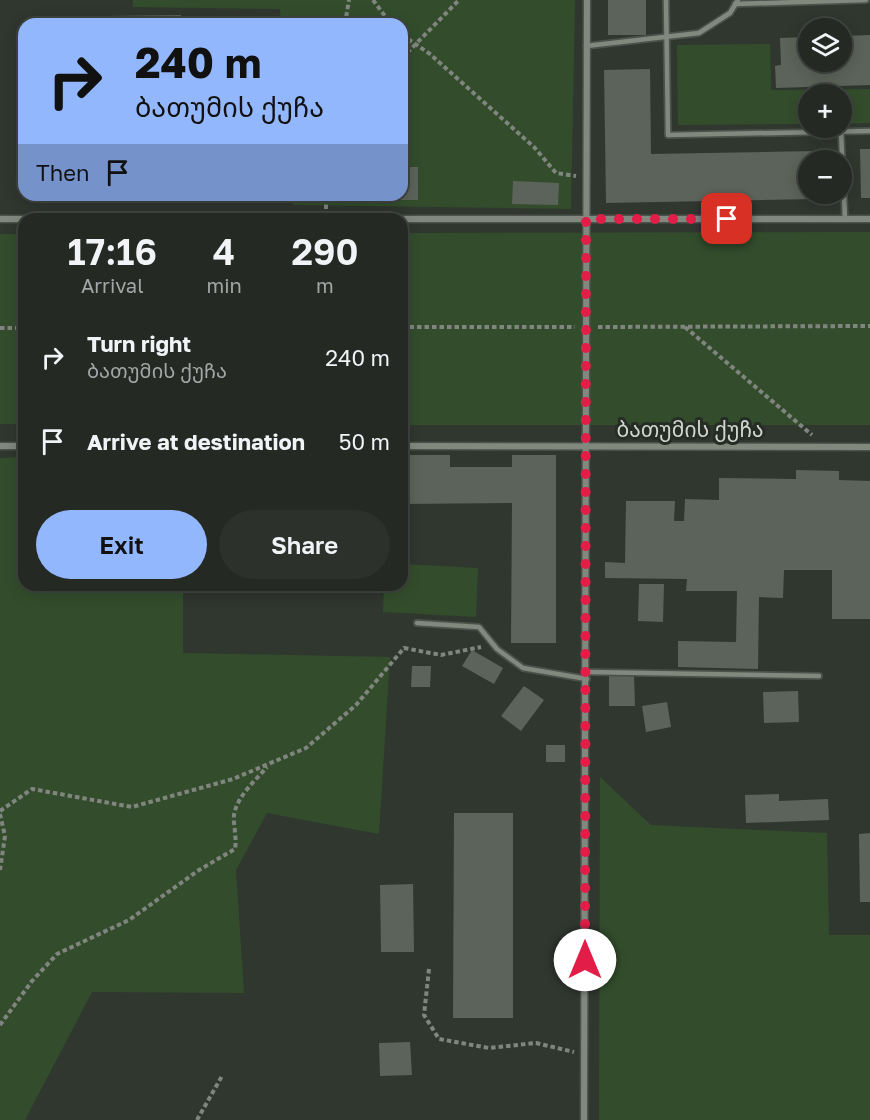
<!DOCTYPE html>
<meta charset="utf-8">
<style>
body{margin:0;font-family:"Golos Text","Noto Sans Georgian",sans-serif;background:#2c312b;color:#f1f3f6;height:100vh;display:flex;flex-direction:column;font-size:22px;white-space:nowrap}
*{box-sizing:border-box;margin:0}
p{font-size:20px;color:#a3a6a6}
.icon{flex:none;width:33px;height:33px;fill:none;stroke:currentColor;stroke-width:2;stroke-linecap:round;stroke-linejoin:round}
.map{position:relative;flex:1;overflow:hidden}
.sheet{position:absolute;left:18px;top:213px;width:390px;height:378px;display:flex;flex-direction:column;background:#242923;border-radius:18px;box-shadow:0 3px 15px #0003,0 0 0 2px #414541}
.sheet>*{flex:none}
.hud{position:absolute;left:18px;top:18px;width:390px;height:183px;border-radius:18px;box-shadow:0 3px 15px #0003,0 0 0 2px #414541;background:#93b7fd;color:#111;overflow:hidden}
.buttons{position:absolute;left:798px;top:18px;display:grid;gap:12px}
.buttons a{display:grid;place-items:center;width:54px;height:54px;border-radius:50%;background:#242923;box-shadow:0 3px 15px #0003,0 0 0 2px #414541;font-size:30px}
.pin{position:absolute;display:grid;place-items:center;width:51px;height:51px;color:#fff;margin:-26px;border-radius:12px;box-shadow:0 3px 9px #0006}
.me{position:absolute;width:66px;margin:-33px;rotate:0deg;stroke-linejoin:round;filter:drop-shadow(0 0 4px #0008)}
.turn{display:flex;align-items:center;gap:21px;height:126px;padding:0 18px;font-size:27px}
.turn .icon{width:78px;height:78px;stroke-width:2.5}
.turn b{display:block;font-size:42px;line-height:51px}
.then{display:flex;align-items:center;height:57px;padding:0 18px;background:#0003;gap:12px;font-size:22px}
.eta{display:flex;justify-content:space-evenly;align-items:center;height:102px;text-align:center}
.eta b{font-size:36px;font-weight:600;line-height:42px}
.cta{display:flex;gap:12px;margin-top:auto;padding:12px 18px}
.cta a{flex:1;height:69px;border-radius:36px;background:#93b7fd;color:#111;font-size:24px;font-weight:600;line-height:69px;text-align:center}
.cta a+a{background:#2c312b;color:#f1f3f6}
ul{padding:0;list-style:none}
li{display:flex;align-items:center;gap:18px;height:84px;padding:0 18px}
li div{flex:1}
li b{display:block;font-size:22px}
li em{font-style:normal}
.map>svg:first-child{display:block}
.green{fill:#334d2c}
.building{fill:#5c635a}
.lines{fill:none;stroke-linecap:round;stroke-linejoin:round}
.lane-casing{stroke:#4c524b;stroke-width:8}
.street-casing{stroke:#4c524b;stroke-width:9}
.path{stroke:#80867f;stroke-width:4;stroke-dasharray:4.5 3;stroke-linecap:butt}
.lane{stroke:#81897f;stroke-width:4.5}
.street{stroke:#81897f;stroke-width:6}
.route{stroke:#e11d48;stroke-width:10;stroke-dasharray:0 18}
.labels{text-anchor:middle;stroke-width:6;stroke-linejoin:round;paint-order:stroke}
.street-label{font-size:21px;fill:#d2d6d1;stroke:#262d25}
</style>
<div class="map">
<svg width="870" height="1120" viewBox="0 0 870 1120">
<rect width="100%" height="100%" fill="#30372f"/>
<g class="green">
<polygon points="133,0 575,0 571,209 293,205 292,195 402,195 402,24 281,24 280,9 133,7"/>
<polygon points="770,44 771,90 870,89 870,123 842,124 842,94 808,94 808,124 678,125 677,45"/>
<polygon points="870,232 870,425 402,425 402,233"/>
<rect x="0" y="234" width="24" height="190"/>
<polygon points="24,457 24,585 183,585 183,653 390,657 379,834 267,813 236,870 244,993 92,992 25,1120 0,1120 0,458"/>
<polygon points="402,564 478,568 476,617 383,612 384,585 402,585"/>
<polygon points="600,777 651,825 827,833 829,935 870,935 870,1120 599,1120"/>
</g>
<g class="building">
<rect x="608" y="0" width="38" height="35"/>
<polygon points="181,15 181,24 104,24 104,16"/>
<polygon points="870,35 870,85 776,88 775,66 781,65 780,38 808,37 808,62 842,62 842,36"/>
<polygon points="650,69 651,154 816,151 817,160 808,160 808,194 817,194 817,199 606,203 604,70"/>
<polygon points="860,149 870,149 870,198 861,198"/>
<polygon points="402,167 418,167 418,200 388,200 388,195 402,195"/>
<polygon points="513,181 559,183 558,205 512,204"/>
<polygon points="402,455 450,455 450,467 512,467 512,455 556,455 556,643 511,643 512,503 402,504"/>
<polygon points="796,470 839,471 839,480 870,481 870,619 832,619 832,570 784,570 783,598 759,597 758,669 678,667 678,641 736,642 737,591 686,591 687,579 605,578 605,562 625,563 626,501 675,501 674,521 684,521 685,499 719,500 719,478 796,479"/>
<polygon points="639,584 664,584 663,622 638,621"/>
<polygon points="472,650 503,668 494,684 462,666"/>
<polygon points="412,666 431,666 430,687 411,687"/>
<polygon points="634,675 635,706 609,706 609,676"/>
<polygon points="524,686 544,700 521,731 501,716"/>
<polygon points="798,691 799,722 764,723 763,692"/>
<polygon points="667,702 671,727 646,732 642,706"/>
<rect x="546" y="745" width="19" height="17"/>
<polygon points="779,794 779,801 828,799 829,820 746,823 745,795"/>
<polygon points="454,813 513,813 513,1018 453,1018"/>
<polygon points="870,833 870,902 860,902 859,834"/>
<polygon points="413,884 414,952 381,952 380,885"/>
<polygon points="410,1042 412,1075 380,1076 379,1043"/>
</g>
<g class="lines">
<defs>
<g id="lane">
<polyline points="666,0 668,135 870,131"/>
<polyline points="735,4 866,0"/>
<polyline points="586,46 699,33 730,13 738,0"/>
<polyline points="841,132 845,219"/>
<polyline points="417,623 479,627 497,649 523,668 587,679"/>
<polyline points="587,672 819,676"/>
</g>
<g id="street">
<polyline points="0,219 870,219"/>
<polyline points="0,446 24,446"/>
<polyline points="402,446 870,447"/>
<polyline points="584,1120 587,0"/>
</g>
</defs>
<use href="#lane" class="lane-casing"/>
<use href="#street" class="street-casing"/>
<g class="path">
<polyline points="373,0 391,24"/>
<polyline points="345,24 349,0"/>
<polyline points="402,35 430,54 534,147 556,173 576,176"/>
<polyline points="402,58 459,0"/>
<polyline points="326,209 326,195"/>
<polyline points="402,327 575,327"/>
<polyline points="598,327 870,326"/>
<polyline points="685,327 812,435"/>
<polyline points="0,328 24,328"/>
<polyline points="0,811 32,789 132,807 233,779 306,748 356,705 404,648 441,655 481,647"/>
<polyline points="0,814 5,836 0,870"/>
<polyline points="429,969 424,1015 439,1039 489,1048 536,1043 574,1052"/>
<path d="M0,1025L32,981L57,954L129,920L199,870L235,849C237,837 233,824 234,815C237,796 256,780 267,767"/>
<polyline points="197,1120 222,1076"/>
</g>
<use href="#lane" class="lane"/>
<use href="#street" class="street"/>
</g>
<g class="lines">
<polyline class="route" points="585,960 586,219 727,219"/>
</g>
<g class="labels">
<g class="street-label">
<text x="690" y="437">ბათუმის ქუჩა</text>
</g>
</g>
</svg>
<div class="buttons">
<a><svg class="icon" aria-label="layers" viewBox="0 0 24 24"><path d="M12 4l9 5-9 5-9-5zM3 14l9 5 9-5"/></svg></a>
<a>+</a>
<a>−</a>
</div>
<div class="pin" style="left:727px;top:219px;background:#d93025"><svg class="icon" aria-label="arrive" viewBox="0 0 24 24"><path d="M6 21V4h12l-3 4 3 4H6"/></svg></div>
<svg class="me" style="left:585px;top:960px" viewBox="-20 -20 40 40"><circle r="19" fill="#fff"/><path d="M0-13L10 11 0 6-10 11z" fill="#e11d48"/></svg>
<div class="hud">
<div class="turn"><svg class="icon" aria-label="right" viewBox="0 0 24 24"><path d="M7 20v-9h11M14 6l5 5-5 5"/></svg><div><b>240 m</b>ბათუმის ქუჩა</div></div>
<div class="then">Then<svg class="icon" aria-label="arrive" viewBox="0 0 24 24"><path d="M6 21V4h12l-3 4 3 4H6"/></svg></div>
</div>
<section class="sheet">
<div class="eta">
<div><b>17:16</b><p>Arrival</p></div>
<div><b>4</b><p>min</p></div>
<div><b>290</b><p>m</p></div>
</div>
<ul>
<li><svg class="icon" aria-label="right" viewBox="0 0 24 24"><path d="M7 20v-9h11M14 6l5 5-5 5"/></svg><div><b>Turn right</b><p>ბათუმის ქუჩა</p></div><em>240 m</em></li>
<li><svg class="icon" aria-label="arrive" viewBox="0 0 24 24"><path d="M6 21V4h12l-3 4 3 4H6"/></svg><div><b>Arrive at destination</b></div><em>50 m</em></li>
</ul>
<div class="cta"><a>Exit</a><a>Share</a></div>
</section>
</div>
